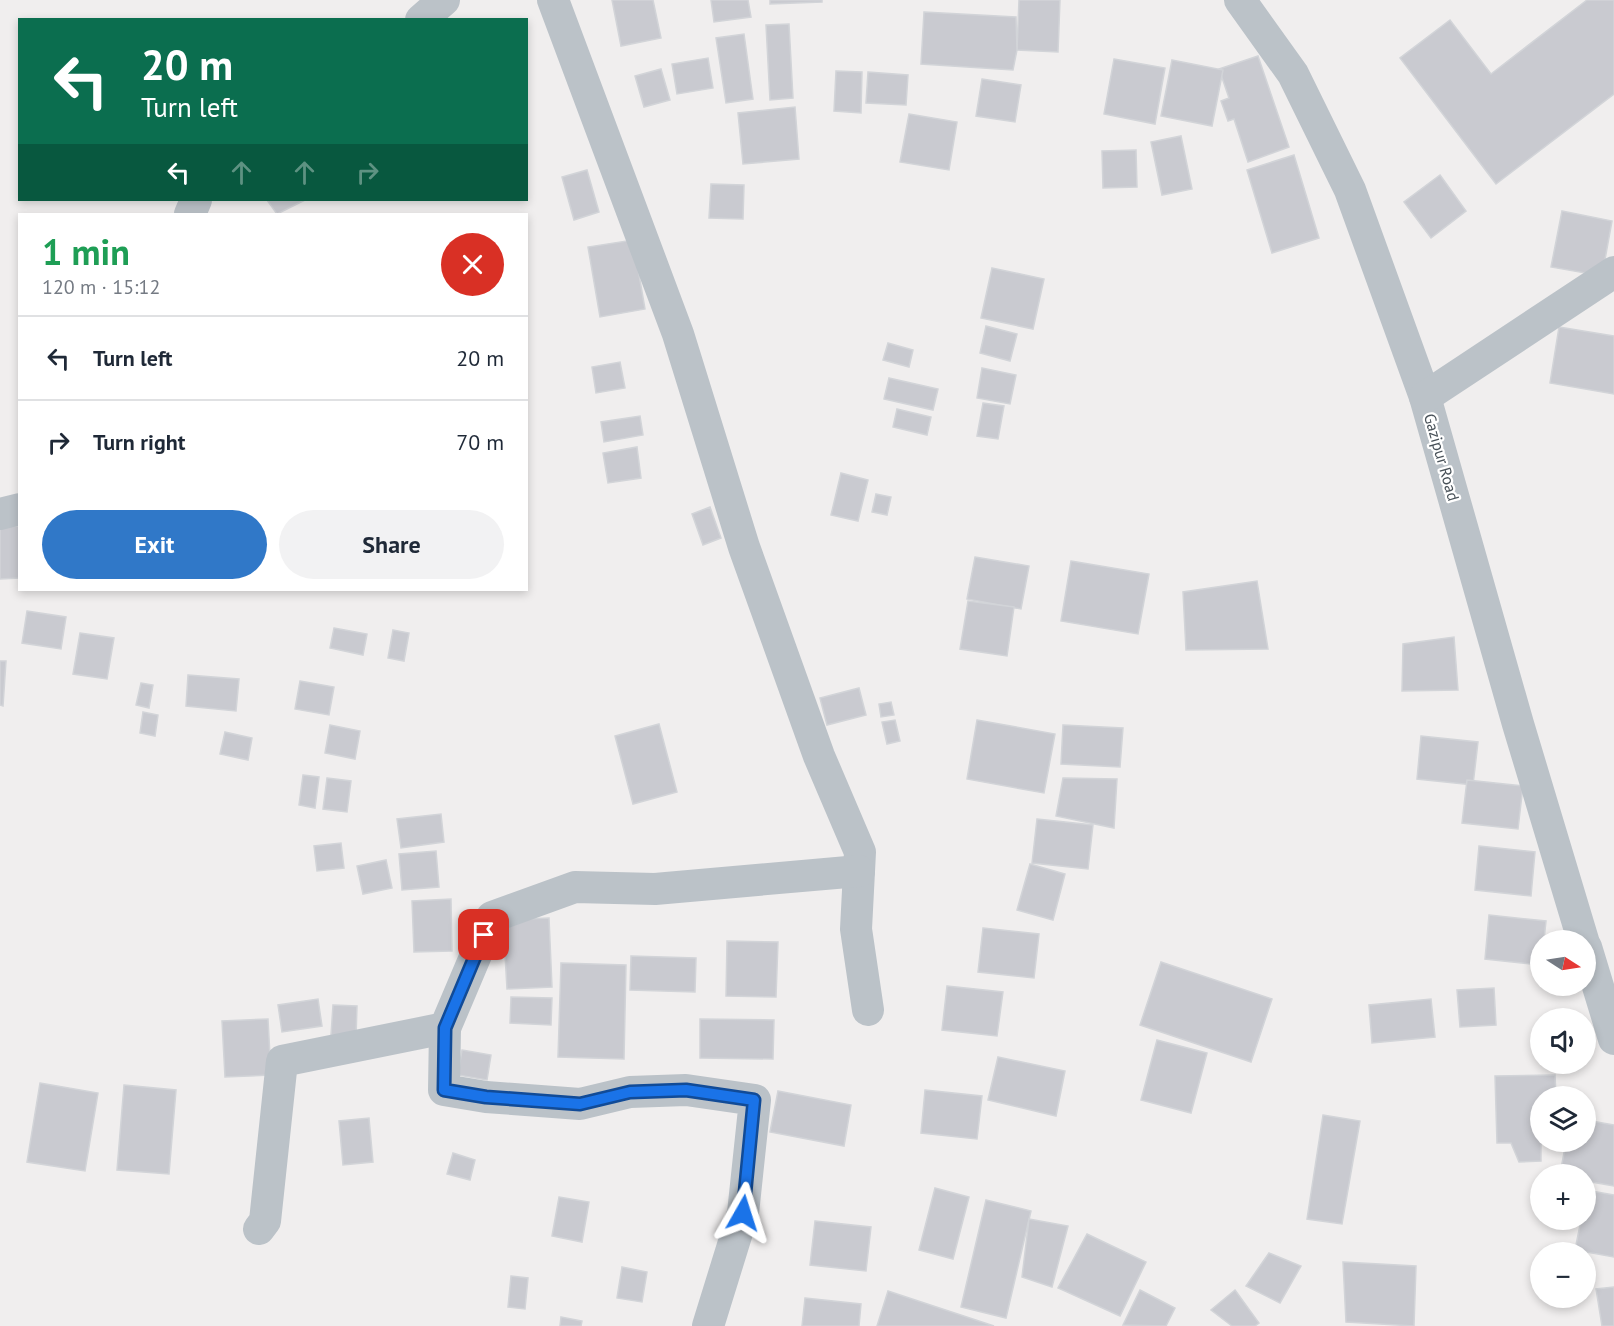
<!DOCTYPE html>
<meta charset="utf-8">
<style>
body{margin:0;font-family:"PT Sans",sans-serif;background:#f2f2f3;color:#1f2937;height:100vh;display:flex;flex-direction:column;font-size:22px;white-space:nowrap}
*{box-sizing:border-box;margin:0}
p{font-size:20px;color:#747a83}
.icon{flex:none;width:33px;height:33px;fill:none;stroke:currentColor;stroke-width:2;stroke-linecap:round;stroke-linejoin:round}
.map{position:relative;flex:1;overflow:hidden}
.sheet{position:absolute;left:18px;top:213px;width:510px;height:378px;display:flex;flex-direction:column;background:#fff;border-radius:0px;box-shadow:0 3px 9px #0003}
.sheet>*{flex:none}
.hud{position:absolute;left:18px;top:18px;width:510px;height:183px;border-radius:0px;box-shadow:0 3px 9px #0003;background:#0b6e4f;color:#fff;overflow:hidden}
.needle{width:39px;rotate:102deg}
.buttons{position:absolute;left:1530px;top:930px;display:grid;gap:12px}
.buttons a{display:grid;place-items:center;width:66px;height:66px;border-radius:50%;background:#fff;box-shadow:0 3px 9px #0003;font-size:30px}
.pin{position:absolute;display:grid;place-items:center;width:51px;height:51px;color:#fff;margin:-26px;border-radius:12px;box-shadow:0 3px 9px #0006}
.me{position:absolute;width:66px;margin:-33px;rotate:6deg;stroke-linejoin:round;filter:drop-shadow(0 0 4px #0008)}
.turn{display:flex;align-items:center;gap:21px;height:126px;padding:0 24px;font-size:27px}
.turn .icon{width:78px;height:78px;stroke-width:2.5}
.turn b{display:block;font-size:42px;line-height:51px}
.lanes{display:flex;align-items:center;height:57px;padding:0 24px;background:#0003;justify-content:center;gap:30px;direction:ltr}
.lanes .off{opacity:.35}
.round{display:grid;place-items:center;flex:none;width:63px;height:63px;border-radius:32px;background:#f2f2f3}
.overview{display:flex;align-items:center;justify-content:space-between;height:102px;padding:0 24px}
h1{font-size:36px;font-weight:700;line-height:45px;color:#1e9e55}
.cta{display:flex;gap:12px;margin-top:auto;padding:12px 24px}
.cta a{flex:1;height:69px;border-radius:36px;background:#3078c8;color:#fff;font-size:24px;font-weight:700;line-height:69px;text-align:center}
.cta a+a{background:#f2f2f3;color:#1f2937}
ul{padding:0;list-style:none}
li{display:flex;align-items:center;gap:18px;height:84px;padding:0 24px;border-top:2px solid #e0e1e3}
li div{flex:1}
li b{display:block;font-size:22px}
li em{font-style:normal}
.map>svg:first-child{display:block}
.building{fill:#c9cad0;stroke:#d2d4d8;stroke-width:1.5}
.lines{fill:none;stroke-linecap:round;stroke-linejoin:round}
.minor{stroke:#bbc2c8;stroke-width:32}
.route-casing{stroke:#114b97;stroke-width:15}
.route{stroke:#1a73e8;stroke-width:10}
.labels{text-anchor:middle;stroke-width:4.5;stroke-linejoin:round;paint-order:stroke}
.street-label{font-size:16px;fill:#485158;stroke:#fff}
</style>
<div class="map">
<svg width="1614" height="1326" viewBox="0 0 1614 1326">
<rect width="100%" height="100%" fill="#f0eeee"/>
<g class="building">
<polygon points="612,0 653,0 661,38 621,46"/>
<polygon points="711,0 748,0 751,17 714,22"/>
<polygon points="770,0 822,0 822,2 770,4"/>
<polygon points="1019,0 1060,0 1058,52 1017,50"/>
<polygon points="1587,0 1614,0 1614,94 1496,184 1400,58 1450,20 1491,74"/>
<polygon points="924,12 1016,17 1017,50 1013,70 921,64"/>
<polygon points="789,24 793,98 770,100 766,25"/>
<polygon points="744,34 753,99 726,103 716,38"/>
<polygon points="1258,56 1289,147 1248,162 1234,119 1228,121 1221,101 1229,98 1219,69"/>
<polygon points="708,58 713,88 677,94 672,64"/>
<polygon points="1114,59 1165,68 1155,124 1104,114"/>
<polygon points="1172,60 1223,70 1212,126 1161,116"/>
<polygon points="661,69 670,100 644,107 635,76"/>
<polygon points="836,71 862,72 861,113 834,111"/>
<polygon points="868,72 908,75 906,105 866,103"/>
<polygon points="982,79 1021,85 1015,122 976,116"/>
<polygon points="795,107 799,159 743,164 738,113"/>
<polygon points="909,114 957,122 949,170 900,162"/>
<polygon points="1181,136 1192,189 1162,195 1151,142"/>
<polygon points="1136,150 1137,187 1103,188 1102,151"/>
<polygon points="1294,155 1319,238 1272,253 1247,170"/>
<polygon points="587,170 599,212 574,220 562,177"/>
<polygon points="1440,175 1466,211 1431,238 1404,202"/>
<polygon points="711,184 744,185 743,219 709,218"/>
<polygon points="267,200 305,200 277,214"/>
<polygon points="1562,211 1612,221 1602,276 1551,267"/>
<polygon points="633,240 645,309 600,317 588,247"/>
<polygon points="992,268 1044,279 1033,329 981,318"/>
<polygon points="986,326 1017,334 1010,361 980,353"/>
<polygon points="1559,327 1614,336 1614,394 1550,383"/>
<polygon points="888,343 913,350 909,367 883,360"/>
<polygon points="620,362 625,388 596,393 592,367"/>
<polygon points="982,368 1016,375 1010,404 977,398"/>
<polygon points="889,378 938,389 933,410 884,399"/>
<polygon points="983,403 1004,406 998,439 977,436"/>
<polygon points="897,409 931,417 927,435 893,427"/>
<polygon points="640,416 643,435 604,442 601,422"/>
<polygon points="637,447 641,478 608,483 603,453"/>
<polygon points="841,473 868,480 858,521 831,515"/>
<polygon points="876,494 891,497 887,515 872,512"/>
<polygon points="710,507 721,538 703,545 692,514"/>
<polygon points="20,526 20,578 0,579 0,527"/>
<polygon points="975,557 1029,566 1021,609 967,599"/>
<polygon points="1071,561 1149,574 1138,634 1061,621"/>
<polygon points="1257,581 1268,649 1186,650 1183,592"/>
<polygon points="968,601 1014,607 1007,656 960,649"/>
<polygon points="27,611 66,617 61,649 22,643"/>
<polygon points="334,628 367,634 363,655 330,648"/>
<polygon points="393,630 409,633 404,661 388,658"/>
<polygon points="80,633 114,638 107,679 73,674"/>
<polygon points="1454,637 1458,690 1402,691 1403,644"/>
<polygon points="0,661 6,661 3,706 0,705"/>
<polygon points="188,675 239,679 236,711 186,706"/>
<polygon points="300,681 334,687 329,715 295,709"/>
<polygon points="141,683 153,685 149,708 136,705"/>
<polygon points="859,688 866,715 827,725 820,698"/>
<polygon points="891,702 894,715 881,717 879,704"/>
<polygon points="143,712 158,715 155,736 140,733"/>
<polygon points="895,720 900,741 887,744 882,722"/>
<polygon points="977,720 1055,734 1044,793 967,779"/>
<polygon points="659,724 677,792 633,804 615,736"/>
<polygon points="330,725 360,731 355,759 325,753"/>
<polygon points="1063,725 1123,728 1120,767 1061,764"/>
<polygon points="225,732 252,738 248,760 220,754"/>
<polygon points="1421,736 1478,742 1473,785 1417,779"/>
<polygon points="303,775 319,777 315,808 299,805"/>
<polygon points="327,778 351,781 347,812 323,809"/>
<polygon points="1063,778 1117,779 1114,828 1056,816"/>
<polygon points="1467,780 1523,786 1518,829 1462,823"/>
<polygon points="441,814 444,842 401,848 397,819"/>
<polygon points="1037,819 1093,825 1088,869 1032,863"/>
<polygon points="341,843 344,868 317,871 314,846"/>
<polygon points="1479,846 1535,852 1531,896 1475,890"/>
<polygon points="436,851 439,887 402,890 399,854"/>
<polygon points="386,860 392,888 363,894 357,866"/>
<polygon points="1030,864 1065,874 1053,920 1017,910"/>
<polygon points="451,899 452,951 414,952 412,901"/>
<polygon points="1489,915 1546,921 1544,940 1540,940 1540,965 1485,959"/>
<polygon points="549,918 552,987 507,989 503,920"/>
<polygon points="983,928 1039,934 1034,978 978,972"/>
<polygon points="727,941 778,942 776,997 726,996"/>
<polygon points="631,956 696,958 695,992 630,990"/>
<polygon points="1161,962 1272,999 1251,1062 1140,1025"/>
<polygon points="561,963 626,965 624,1059 558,1057"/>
<polygon points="947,986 1003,992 997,1036 942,1030"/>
<polygon points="1494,988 1496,1025 1460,1027 1457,990"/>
<polygon points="511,997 552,998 551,1025 510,1023"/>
<polygon points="318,999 322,1026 282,1032 278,1005"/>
<polygon points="1431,999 1435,1037 1372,1043 1369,1005"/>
<polygon points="333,1005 357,1006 356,1037 331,1035"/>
<polygon points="268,1019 271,1075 225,1077 222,1021"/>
<polygon points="700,1019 774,1020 773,1059 700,1058"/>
<polygon points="1157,1040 1207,1053 1191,1113 1141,1100"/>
<polygon points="462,1050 491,1055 487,1080 458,1075"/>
<polygon points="998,1057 1065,1071 1056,1116 988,1100"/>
<polygon points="1555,1075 1556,1096 1540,1096 1540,1142 1557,1143 1541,1143 1541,1161 1519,1162 1511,1143 1497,1143 1495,1076"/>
<polygon points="40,1083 98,1093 85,1171 27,1162"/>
<polygon points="124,1085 176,1090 169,1174 117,1170"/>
<polygon points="925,1090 982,1096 977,1139 921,1133"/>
<polygon points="778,1091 851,1105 844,1146 770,1132"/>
<polygon points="1323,1115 1360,1121 1342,1224 1307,1219"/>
<polygon points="369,1118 373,1162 343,1165 339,1121"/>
<polygon points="1586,1120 1614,1125 1614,1186 1586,1181 1586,1174 1560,1174 1566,1142 1586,1142"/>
<polygon points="453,1153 475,1160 470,1180 447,1174"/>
<polygon points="935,1188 969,1197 953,1259 919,1250"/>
<polygon points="1586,1190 1614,1195 1614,1257 1575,1250 1581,1220 1586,1220"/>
<polygon points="559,1197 589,1202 582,1242 552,1236"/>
<polygon points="986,1200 1031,1211 1006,1318 961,1307"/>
<polygon points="1029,1219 1068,1226 1052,1287 1022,1277"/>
<polygon points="815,1221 871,1227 866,1271 810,1265"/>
<polygon points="1087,1234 1146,1262 1120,1316 1058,1288"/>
<polygon points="1269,1253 1301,1266 1280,1303 1246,1286"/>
<polygon points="1343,1262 1416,1266 1414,1326 1346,1322"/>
<polygon points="622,1267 647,1272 642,1302 617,1298"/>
<polygon points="511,1276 528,1278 525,1309 508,1307"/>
<polygon points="1614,1287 1614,1326 1602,1326 1596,1289"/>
<polygon points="1140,1290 1175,1308 1166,1326 1123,1325"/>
<polygon points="1235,1290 1259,1323 1255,1326 1232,1326 1211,1310"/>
<polygon points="888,1291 994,1326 877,1326"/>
<polygon points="805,1298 861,1304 859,1326 802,1326"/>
<polygon points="561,1317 582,1321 581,1326 560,1326"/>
</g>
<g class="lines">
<g class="minor">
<polyline points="553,0 678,334 744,547 819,756 860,852 856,929 868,1010"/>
<polyline points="1240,0 1293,74 1350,190 1425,397 1518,724 1583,940"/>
<polyline points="421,20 444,0"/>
<polyline points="190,214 196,200"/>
<polyline points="1425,397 1614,272"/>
<polyline points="0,514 20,509"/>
<polyline points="1586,947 1614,1039"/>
<polyline points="445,1028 444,1090 486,1097 580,1104 630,1092 686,1090 755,1100 743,1213 708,1326"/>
<polyline points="259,1229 265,1221 282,1061 445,1028 492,917 575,887 655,889 859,871"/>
</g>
</g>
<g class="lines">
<defs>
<polyline id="route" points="484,935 445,1028 444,1090 486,1097 580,1104 630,1092 686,1090 754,1100 743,1213"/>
</defs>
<use href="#route" class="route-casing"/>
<use href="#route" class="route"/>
</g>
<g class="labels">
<g class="street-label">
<text transform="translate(1442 457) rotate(74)" y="6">Gazipur Road</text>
</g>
</g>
</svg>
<div class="buttons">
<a><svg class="needle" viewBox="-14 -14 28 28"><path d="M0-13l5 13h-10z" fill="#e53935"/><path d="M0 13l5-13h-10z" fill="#747a83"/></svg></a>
<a><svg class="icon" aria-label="sound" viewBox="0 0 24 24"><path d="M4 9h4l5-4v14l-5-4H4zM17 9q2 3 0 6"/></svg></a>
<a><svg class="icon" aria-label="layers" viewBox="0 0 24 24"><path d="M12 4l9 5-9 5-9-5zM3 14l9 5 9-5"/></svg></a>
<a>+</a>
<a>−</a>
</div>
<div class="pin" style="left:484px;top:935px;background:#d93025"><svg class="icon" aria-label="arrive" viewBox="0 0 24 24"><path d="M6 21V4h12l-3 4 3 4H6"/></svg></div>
<svg class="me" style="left:743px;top:1213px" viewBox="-20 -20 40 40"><path d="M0-17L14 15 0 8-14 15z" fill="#1a73e8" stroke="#fff" stroke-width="4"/></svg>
<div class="hud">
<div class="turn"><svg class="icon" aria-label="left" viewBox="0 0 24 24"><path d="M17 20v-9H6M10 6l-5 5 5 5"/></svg><div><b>20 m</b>Turn left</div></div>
<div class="lanes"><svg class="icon" aria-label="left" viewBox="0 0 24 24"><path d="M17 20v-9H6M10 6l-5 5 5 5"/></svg><svg class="icon off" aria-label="ahead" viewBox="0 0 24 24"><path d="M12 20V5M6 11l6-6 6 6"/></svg><svg class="icon off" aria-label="ahead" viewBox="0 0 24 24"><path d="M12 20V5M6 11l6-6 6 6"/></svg><svg class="icon off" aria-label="right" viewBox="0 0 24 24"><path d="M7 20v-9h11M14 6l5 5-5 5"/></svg></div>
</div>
<section class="sheet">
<div class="overview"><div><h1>1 min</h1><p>120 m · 15:12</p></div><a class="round" style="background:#d93025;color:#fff"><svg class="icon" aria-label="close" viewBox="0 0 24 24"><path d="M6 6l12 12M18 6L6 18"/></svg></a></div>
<ul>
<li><svg class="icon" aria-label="left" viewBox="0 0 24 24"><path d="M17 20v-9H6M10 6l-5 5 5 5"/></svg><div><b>Turn left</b></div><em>20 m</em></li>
<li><svg class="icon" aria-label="right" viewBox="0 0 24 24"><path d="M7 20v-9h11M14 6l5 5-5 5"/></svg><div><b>Turn right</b></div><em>70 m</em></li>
</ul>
<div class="cta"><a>Exit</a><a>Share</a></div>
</section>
</div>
